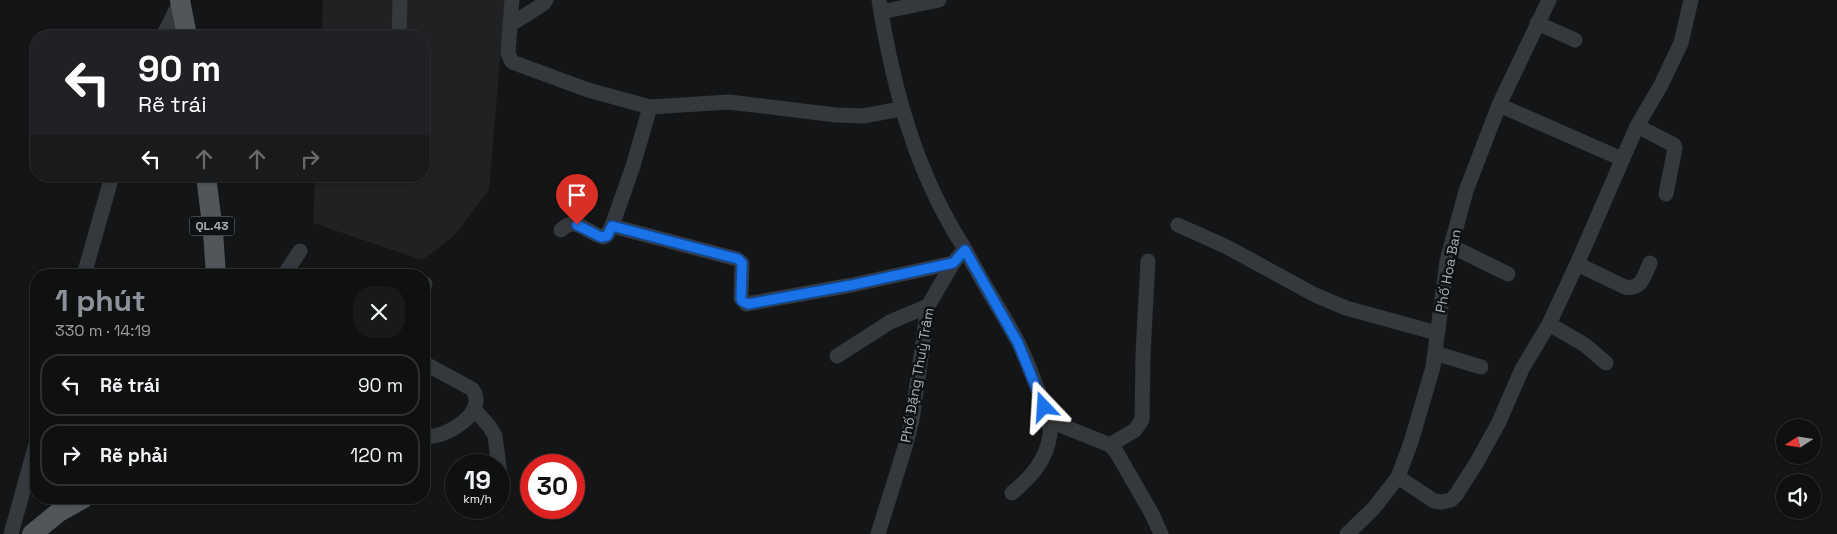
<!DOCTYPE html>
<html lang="vi">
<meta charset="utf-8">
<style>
body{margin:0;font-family:"Space Grotesk",sans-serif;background:#181919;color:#f1f3f6;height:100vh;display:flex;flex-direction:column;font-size:19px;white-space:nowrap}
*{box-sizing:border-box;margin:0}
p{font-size:16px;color:#9b9d9f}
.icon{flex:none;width:28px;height:28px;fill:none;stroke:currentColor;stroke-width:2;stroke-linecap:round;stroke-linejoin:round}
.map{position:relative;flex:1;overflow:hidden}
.details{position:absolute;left:30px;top:269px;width:400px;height:235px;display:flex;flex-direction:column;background:#0f1010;border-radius:20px;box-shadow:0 1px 4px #0004,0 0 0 1px #2f3030}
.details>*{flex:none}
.hud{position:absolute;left:30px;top:30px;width:400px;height:152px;border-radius:20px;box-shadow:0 1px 4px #0004,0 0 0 1px #2f3030;background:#202124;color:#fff;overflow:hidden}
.needle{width:32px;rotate:258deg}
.controls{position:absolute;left:1776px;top:419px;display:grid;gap:10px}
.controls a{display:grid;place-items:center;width:45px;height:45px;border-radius:50%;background:#0f1010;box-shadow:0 1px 4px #0004,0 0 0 1px #2f3030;font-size:25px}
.speed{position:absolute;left:445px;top:454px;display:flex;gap:10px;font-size:25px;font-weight:700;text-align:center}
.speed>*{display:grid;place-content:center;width:65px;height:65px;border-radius:50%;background:#0f1010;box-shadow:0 1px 4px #0004,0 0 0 1px #2f3030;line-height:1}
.speed small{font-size:12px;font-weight:400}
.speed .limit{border:8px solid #d22;background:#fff;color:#111}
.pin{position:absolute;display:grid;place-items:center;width:42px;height:42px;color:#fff;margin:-51px -21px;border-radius:50% 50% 50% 0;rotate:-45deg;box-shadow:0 0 5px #0007}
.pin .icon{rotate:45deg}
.me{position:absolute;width:55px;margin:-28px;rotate:340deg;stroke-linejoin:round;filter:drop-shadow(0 0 4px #0008)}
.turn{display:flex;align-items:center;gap:18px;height:105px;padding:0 25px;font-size:22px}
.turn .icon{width:65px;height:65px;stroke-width:2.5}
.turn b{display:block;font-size:35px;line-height:42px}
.lanes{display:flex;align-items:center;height:48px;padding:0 25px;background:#0003;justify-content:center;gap:25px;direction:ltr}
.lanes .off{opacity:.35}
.round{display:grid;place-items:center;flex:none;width:52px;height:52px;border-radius:20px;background:#181919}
.summary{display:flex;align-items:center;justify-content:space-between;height:85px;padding:0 25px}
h1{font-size:30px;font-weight:700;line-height:38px;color:#8c9099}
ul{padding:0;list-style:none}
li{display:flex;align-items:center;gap:15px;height:62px;margin:0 10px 8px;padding:0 15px;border:2px solid #2f3030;border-radius:20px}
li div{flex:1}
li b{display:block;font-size:19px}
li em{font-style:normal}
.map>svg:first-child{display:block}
.built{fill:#202123}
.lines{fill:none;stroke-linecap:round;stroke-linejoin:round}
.minor{stroke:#35383c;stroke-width:15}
.major{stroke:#51565b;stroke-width:20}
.route-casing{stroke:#114b97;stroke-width:12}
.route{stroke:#1a73e8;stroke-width:9}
.labels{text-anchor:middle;stroke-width:5;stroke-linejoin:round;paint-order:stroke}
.shield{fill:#0f1011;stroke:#797f85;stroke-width:1}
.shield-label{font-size:12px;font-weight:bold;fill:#a6afb7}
.street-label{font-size:14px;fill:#a6afb7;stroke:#0f1011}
</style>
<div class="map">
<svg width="1837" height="534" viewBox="0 0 1837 534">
<rect width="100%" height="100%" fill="#141516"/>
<polygon class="built" points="323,0 505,0 489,190 455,235 422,260 313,223 315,176 424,176 424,36 322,36"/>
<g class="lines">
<g class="minor">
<polyline points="512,0 508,53 512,62 588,90 650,107 729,102 836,115 863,116 901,109"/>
<polyline points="881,12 939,0"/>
<polyline points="1537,23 1575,40"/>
<polyline points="510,25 543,4 546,0"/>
<polyline points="163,36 180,2"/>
<polyline points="399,36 400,0"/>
<polyline points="1499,105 1622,159"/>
<polyline points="650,107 633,166 612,226 737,259 742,263 741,298 746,304 852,285 953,263"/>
<polyline points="1637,126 1674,145 1675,148 1666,194"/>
<polyline points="1178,225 1227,247 1315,295 1346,308 1437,333"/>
<path d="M561,230C577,214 587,235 604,237L607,235L612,226"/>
<polyline points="1451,246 1508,274"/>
<path d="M965,249C981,281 1001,310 1018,342C1027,360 1034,379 1041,398C1045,410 1051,422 1050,434C1047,460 1031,477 1012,493"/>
<path d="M1577,264L1625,287C1642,290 1644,276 1650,263"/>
<polyline points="84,275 112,176"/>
<polyline points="284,275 300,251"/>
<polyline points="424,288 425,284"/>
<polyline points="1549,324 1585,345 1606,363"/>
<polyline points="1435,353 1481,367"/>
<polyline points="837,356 890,322 928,306"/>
<path d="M424,363L472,389C490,411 445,440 424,436"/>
<polyline points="474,409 489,426 495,436 502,490"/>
<polyline points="1050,421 1110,445 1117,453 1152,514 1161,534"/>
<polyline points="1110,445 1135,430 1142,420 1143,354 1148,261"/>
<polyline points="1398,477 1434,501 1442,502 1451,500 1456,495 1477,462 1499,422 1522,369 1549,324 1577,264 1637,126 1661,85 1681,43 1691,0"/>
<polyline points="11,534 36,444"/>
<path d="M878,534L906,444L912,420L928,306L953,263L965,249C916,174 893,88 879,0"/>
<polyline points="1347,534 1373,509 1398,477 1411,442 1433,367 1447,261 1466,191 1499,105 1549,0"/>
</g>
<g class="major">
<polyline points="180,0 187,36"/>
<polyline points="206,176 213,232 216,275"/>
<polyline points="32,534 59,512 84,498"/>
</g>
</g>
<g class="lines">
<defs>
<polyline id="route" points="577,225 601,237 607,236 612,226 738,259 742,263 741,298 742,301 748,304 852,285 953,263 965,250 1018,343 1044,407"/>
</defs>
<use href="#route" class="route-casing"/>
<use href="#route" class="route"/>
</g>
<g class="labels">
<rect class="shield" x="189.5" y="216.5" width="45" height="19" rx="4"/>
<g class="shield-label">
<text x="212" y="230">QL.43</text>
</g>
<g class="street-label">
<text transform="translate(1448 271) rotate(-79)" y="5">Phố Hoa Ban</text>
<text transform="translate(917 375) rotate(-80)" y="5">Phố Đặng Thuỳ Trâm</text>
</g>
</g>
</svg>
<div class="controls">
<a><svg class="needle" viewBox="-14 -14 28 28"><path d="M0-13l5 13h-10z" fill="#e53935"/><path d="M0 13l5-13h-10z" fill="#9b9d9f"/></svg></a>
<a><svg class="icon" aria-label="sound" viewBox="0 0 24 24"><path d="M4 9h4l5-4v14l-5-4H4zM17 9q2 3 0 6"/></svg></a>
</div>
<div class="speed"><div>19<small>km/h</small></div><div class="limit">30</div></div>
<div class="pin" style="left:577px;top:225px;background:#d93025"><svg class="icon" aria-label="arrive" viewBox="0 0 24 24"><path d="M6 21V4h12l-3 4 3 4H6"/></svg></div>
<svg class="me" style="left:1044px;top:407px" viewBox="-20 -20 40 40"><path d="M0-17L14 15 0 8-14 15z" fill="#1a73e8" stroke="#fff" stroke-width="4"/></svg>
<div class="hud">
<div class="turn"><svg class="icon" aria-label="left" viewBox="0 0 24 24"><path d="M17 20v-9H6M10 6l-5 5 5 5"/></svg><div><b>90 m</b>Rẽ trái</div></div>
<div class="lanes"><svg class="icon" aria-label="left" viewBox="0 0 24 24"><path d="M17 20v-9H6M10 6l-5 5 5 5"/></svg><svg class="icon off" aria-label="ahead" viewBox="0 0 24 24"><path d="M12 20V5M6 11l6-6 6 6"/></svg><svg class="icon off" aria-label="ahead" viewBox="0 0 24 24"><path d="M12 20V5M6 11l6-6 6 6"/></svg><svg class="icon off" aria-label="right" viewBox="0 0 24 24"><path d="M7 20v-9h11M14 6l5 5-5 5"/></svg></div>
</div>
<section class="details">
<div class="summary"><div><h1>1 phút</h1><p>330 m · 14:19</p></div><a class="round"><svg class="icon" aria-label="close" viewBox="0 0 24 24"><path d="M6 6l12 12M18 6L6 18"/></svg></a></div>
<ul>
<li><svg class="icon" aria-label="left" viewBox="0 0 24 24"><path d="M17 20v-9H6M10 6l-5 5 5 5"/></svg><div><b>Rẽ trái</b></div><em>90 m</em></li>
<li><svg class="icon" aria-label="right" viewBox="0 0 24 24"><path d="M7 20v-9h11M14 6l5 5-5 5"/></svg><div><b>Rẽ phải</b></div><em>120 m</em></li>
</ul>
</section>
</div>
